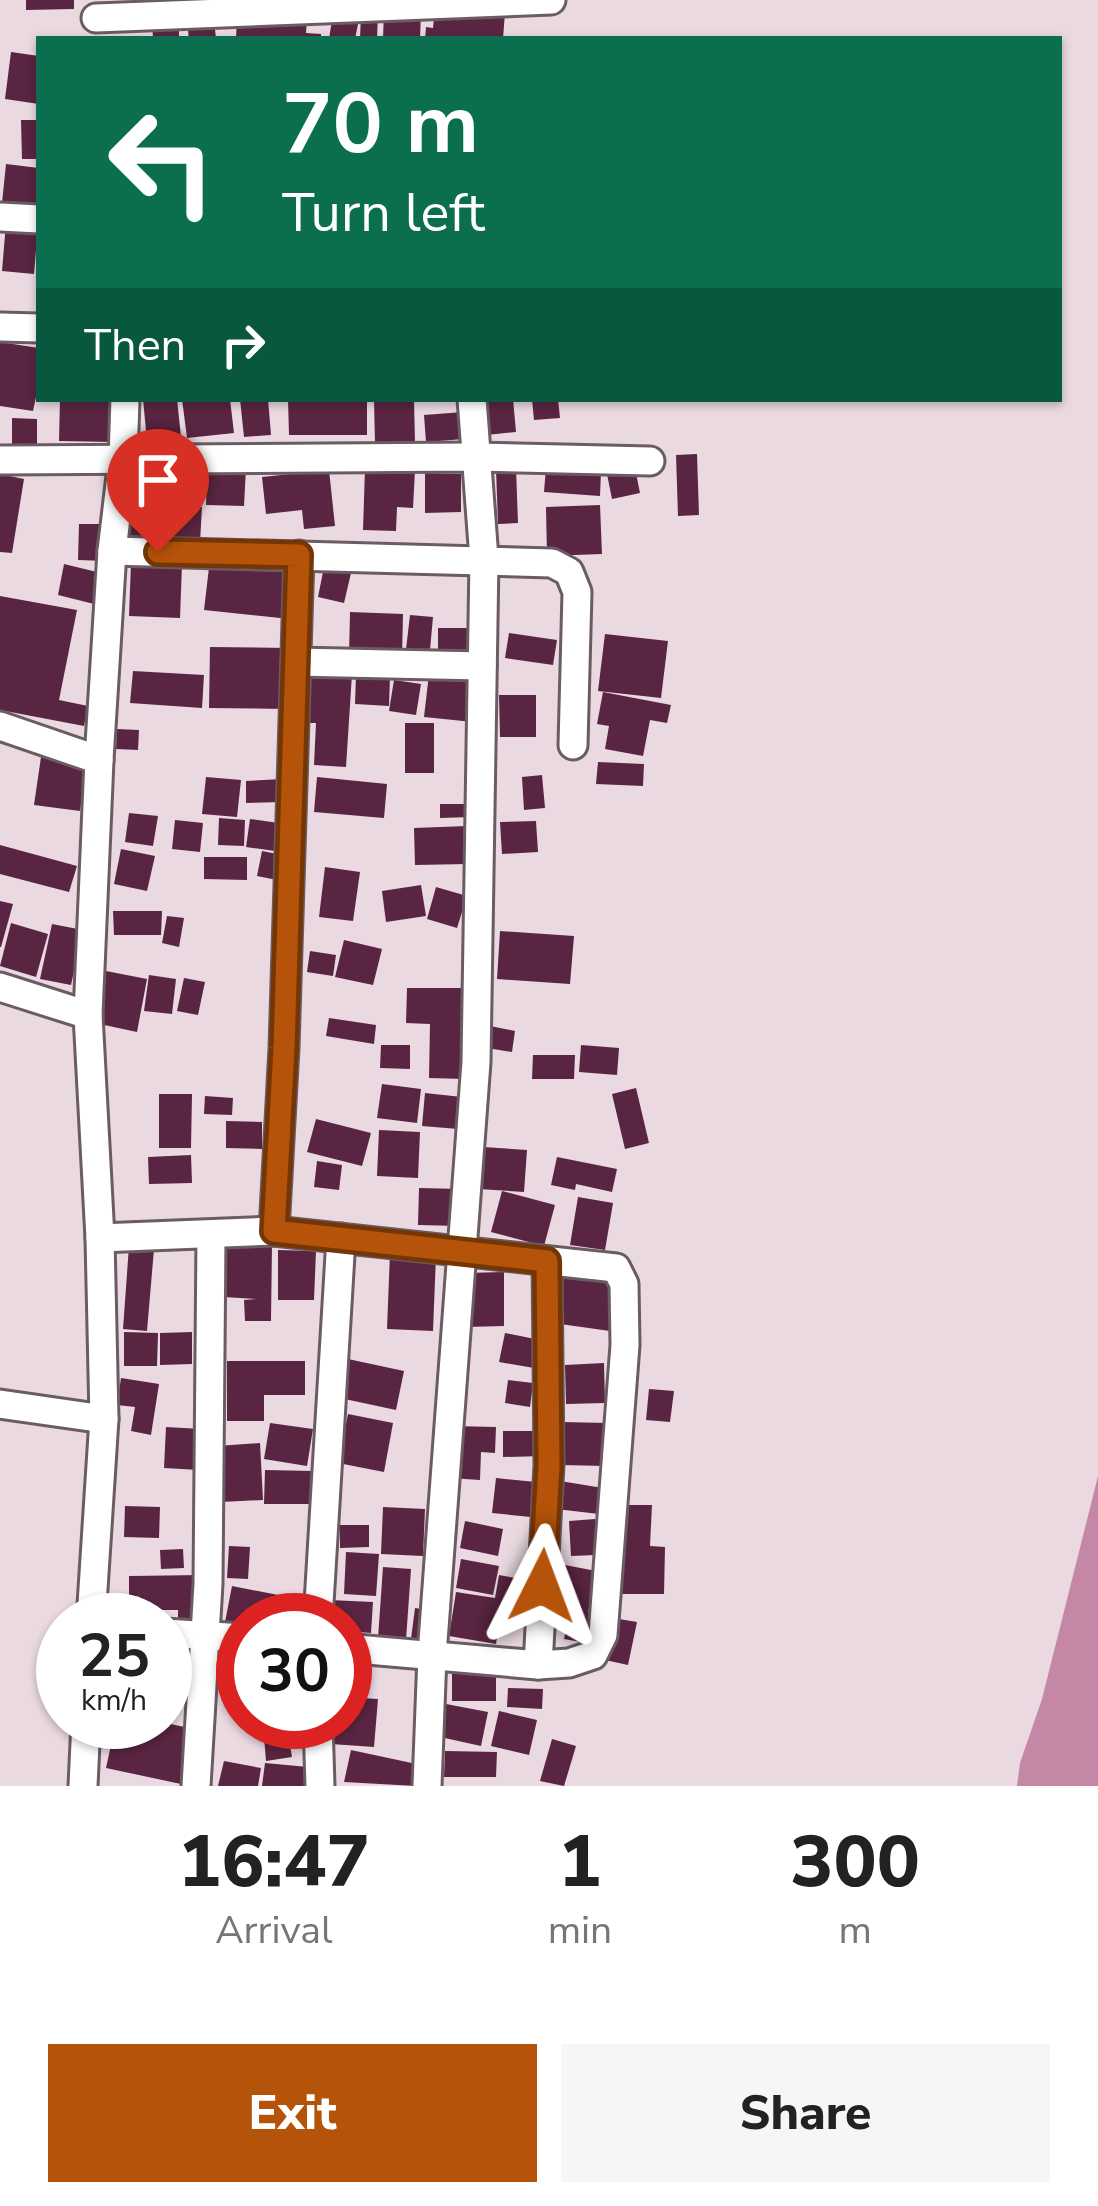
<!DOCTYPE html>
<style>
body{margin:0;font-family:"Nunito Sans",sans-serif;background:#f6f6f6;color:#222;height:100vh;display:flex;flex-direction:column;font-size:45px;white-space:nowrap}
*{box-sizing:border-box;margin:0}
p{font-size:39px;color:#767676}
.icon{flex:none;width:66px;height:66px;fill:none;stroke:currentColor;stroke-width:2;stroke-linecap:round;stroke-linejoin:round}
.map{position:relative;height:1786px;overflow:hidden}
.drawer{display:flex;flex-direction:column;background:#fff;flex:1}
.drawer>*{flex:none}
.guide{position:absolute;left:36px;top:36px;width:1026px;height:366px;border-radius:0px;box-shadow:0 3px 9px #0004;background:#0b6e4f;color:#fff;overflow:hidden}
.speed{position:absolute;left:36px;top:1593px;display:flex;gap:24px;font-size:60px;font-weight:700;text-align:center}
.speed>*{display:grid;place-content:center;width:156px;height:156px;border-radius:50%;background:#fff;box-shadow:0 3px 9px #0004;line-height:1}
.speed small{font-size:30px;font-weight:400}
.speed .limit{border:18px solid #d22;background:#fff;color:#111}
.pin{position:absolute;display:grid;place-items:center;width:102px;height:102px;color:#fff;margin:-123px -51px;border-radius:50% 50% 50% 0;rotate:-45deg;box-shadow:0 0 12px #0007}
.pin .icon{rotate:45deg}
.me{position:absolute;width:132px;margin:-66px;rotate:3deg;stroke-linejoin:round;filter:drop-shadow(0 0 9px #0008)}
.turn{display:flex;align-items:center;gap:42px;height:252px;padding:0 48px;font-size:54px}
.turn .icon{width:156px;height:156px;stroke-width:2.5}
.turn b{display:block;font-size:84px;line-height:102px}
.then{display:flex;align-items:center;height:114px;padding:0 48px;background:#0003;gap:24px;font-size:45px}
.eta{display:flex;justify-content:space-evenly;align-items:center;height:204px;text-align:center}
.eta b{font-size:72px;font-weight:800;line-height:84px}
.primary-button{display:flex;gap:24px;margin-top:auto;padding:24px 48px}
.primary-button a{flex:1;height:138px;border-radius:0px;background:#b45309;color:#fff;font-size:48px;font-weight:800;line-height:138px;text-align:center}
.primary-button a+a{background:#f6f6f6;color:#222}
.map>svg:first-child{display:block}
.water{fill:#c587a6}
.building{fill:#5a2542}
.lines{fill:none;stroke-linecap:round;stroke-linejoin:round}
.street-casing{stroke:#6a5c62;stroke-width:33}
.street{stroke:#fff;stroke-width:27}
.route-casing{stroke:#753606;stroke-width:30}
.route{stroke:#b45309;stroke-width:21}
</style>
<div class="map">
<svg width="1098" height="1786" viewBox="0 0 1098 1786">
<rect width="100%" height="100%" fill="#ead9e1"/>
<polygon class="water" points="1098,1476 1098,1786 1017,1786 1020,1763 1042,1699"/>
<g class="building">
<polygon points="26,0 74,0 74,9 26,10"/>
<polygon points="435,7 505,12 503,39 425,39 426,27 433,28"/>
<polygon points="384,10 421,12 420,39 383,39"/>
<polygon points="361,13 378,14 377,39 360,39"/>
<polygon points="333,14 359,19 355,39 329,39"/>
<polygon points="237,17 307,19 306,33 321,34 321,39 236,39"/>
<polygon points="179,18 179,39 153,39 152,19"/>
<polygon points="214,19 216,39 189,39 187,22"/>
<polygon points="11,52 39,56 39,104 5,99"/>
<polygon points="21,120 39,120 39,159 22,159"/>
<polygon points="6,164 39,168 39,207 2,203"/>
<polygon points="6,223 38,226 34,274 2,271"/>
<polygon points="0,342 39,348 39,383 33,411 0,406"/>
<polygon points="60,399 113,399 113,442 59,441"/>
<polygon points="143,399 177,399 181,437 147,441"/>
<polygon points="182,399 230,399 234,433 187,438"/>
<polygon points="240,399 268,399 271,435 244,437"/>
<polygon points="288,399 367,399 367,435 289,435"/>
<polygon points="374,399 414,399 415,443 375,444"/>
<polygon points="473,399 513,399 516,432 477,436"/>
<polygon points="532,399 558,399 560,418 534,420"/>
<polygon points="463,412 464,439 426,442 424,415"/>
<polygon points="12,418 37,419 37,451 12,451"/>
<polygon points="697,454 699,515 678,516 676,455"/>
<polygon points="133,466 165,470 161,499 129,494"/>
<polygon points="169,466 204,474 197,506 163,499"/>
<polygon points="207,467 246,468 244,506 206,505"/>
<polygon points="546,467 601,471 600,496 544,492"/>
<polygon points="365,468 415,470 413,508 397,507 396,531 363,530"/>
<polygon points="516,468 518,523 498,524 496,469"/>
<polygon points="635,468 640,493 612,499 607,474"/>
<polygon points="329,470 335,526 304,529 302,510 266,514 262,477"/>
<polygon points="425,473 461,474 461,512 425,513"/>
<polygon points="0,474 24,479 12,553 0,552"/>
<polygon points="124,501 160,504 161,508 162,504 202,507 200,543 121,537"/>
<polygon points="600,505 602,554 547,556 546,507"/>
<polygon points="79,524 107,524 106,561 78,560"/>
<polygon points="210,559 295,568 290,619 204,610"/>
<polygon points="131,563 182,564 180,618 129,616"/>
<polygon points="64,564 101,573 94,604 58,595"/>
<polygon points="324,567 351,573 344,603 318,597"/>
<polygon points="0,596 77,610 59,700 88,706 84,726 0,710"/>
<polygon points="350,612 403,614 402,658 349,656"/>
<polygon points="410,615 433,617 429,661 405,658"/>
<polygon points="438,628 480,628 479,659 438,659"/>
<polygon points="509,633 557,640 553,665 505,658"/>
<polygon points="605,634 668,641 661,698 598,691"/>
<polygon points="210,647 289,648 289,709 209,708"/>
<polygon points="133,671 204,675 202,708 130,703"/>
<polygon points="308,672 352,674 346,767 314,765 316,723 305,723"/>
<polygon points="429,674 478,680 473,722 424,717"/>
<polygon points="356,675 390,676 389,706 355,704"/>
<polygon points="394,680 421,684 416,715 389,711"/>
<polygon points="603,692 671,705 667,723 650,720 643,756 605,749 609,726 597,724"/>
<polygon points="499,695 536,695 536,737 500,737"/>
<rect x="405" y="723" width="29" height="50"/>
<polygon points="117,729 139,730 138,750 116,749"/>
<polygon points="41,757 87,763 80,811 34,805"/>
<polygon points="598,762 644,764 643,786 596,784"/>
<polygon points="542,775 545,808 524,810 522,777"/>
<polygon points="206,777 241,780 237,817 202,814"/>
<polygon points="317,777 387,784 384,818 314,812"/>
<polygon points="282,779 282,802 246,803 246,781"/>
<polygon points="440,804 471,804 472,817 440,818"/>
<polygon points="129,813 158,816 153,846 125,842"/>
<polygon points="219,818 245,820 244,846 218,845"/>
<polygon points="250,819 286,824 282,852 246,847"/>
<polygon points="175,820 203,823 200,852 172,849"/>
<polygon points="536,821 538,852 502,854 500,822"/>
<polygon points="467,826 467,864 415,865 414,828"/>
<polygon points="0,845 77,866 69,892 0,874"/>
<polygon points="121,849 155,856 147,891 114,884"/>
<polygon points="262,851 287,856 282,881 257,876"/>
<polygon points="204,857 247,857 247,880 204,879"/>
<polygon points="325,867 360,872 353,921 319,917"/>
<polygon points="421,885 426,916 386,922 382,891"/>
<polygon points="436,887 467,896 457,928 427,919"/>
<polygon points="0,901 13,904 1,947 0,947"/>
<polygon points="113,911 162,911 161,935 114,935"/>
<polygon points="167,916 184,918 179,947 162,943"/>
<polygon points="11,923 48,934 36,977 0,966"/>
<polygon points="52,924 83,930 71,985 40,979"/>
<polygon points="500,931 574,936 570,984 497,979"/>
<polygon points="344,940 382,949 373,985 335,977"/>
<polygon points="310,951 336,955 333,976 307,972"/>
<polygon points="106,971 147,979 137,1032 95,1023"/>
<polygon points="149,975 176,979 172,1014 144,1011"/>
<polygon points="184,978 205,982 198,1015 177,1011"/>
<polygon points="407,988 468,988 466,1079 429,1078 430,1024 406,1023"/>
<polygon points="329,1018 376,1025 374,1044 326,1036"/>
<polygon points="490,1026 515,1031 512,1052 487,1048"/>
<polygon points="381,1045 410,1045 410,1069 380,1068"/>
<polygon points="581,1045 619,1048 617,1075 579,1072"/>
<polygon points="533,1055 575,1055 574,1079 532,1079"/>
<polygon points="382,1084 421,1089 417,1123 377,1118"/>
<polygon points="636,1088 649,1143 625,1149 612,1094"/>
<polygon points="425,1093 462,1097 458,1129 422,1126"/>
<polygon points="159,1094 192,1094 191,1148 159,1148"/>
<polygon points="205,1096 233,1098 232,1115 204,1114"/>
<polygon points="316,1119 371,1133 362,1166 307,1152"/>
<polygon points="226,1121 262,1122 262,1149 226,1148"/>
<polygon points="379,1130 420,1132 418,1178 377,1176"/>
<polygon points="483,1147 527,1150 524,1192 479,1189"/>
<polygon points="191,1155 192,1183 149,1184 148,1157"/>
<polygon points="557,1157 617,1169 612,1192 576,1184 575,1190 551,1185"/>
<polygon points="317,1161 342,1165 339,1190 314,1187"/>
<polygon points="419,1188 461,1189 460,1226 418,1225"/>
<polygon points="502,1191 555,1205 544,1246 491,1232"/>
<polygon points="578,1197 613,1203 605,1250 570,1245"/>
<polygon points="226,1242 272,1244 271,1321 245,1321 244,1300 257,1299 224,1297"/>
<polygon points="129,1246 154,1249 147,1331 123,1329"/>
<polygon points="278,1250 316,1251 314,1300 278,1300"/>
<polygon points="390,1253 436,1255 433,1331 387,1329"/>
<polygon points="504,1272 504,1326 466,1327 466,1273"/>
<polygon points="560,1273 616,1280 610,1331 553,1323"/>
<polygon points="124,1332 158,1333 157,1366 124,1366"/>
<polygon points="192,1332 192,1364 160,1365 160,1333"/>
<polygon points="505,1333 540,1340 534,1368 499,1362"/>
<polygon points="348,1359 404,1371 396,1410 340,1398"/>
<polygon points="227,1361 305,1361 305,1395 264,1395 264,1421 227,1421"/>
<polygon points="604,1363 605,1403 566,1404 565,1365"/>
<polygon points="121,1378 159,1384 151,1435 131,1431 135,1407 117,1405"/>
<polygon points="508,1380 533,1383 530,1407 505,1403"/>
<polygon points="649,1389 674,1391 670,1422 646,1420"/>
<polygon points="348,1414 393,1423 384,1472 338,1463"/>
<polygon points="562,1422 608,1423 606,1466 561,1465"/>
<polygon points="270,1423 313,1429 307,1466 264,1459"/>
<polygon points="452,1426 496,1427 495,1453 481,1452 480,1480 450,1478"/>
<polygon points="166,1427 201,1429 199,1470 164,1468"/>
<polygon points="503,1431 542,1431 543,1456 503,1457"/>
<polygon points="260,1443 263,1500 220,1502 217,1446"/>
<polygon points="265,1470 313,1471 313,1504 264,1504"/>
<polygon points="496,1478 536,1482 531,1517 492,1513"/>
<polygon points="560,1481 603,1488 599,1514 556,1509"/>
<polygon points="624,1505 652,1505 650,1546 665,1547 664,1594 622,1594"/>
<polygon points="125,1506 160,1507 159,1538 124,1537"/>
<polygon points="383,1507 425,1509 423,1556 381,1554"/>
<polygon points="595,1519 596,1555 571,1556 569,1521"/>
<polygon points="465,1521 503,1529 498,1556 460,1548"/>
<polygon points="340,1525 369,1525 369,1547 340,1548"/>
<polygon points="229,1546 250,1547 248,1579 227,1578"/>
<polygon points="183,1549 184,1568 161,1569 160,1550"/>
<polygon points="346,1552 379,1554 376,1596 344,1594"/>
<polygon points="461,1559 499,1566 493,1595 456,1588"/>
<polygon points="560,1564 596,1571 588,1613 598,1615 592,1644 564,1639 570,1611 552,1608"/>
<polygon points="383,1567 411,1569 406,1640 378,1638"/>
<polygon points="203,1575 203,1621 178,1621 178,1610 129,1610 129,1576"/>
<polygon points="499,1575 532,1581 527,1607 503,1603 496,1644 449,1636 456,1592 495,1598"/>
<polygon points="232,1586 314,1602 311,1620 243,1620 243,1625 225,1622"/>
<polygon points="330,1600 373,1602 371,1633 345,1631 345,1620 328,1620"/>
<polygon points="415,1608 433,1611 428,1642 411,1639"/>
<polygon points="613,1618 637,1622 628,1665 605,1660"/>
<polygon points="496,1673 496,1701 452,1701 452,1674"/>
<polygon points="165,1683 179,1686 172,1720 165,1719"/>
<polygon points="508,1688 543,1689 542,1709 507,1707"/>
<polygon points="345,1697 378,1699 374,1747 331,1744 333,1722 345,1722"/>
<polygon points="446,1704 488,1712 481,1746 440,1737"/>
<polygon points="499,1711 537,1720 529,1755 491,1746"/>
<polygon points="116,1722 161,1722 194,1729 181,1784 106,1768"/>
<polygon points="288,1733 292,1757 266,1761 264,1737"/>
<polygon points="552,1739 576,1746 564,1786 540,1781"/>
<polygon points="351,1750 421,1765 416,1786 344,1782"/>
<polygon points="445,1751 497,1752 496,1777 444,1777"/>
<polygon points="224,1761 261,1768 258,1786 218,1786"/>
<polygon points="265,1763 308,1767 306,1786 262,1786"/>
</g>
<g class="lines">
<defs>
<g id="street">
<polyline points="96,18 551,0"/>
<polyline points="0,217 39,219"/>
<polyline points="0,327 39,328"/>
<polyline points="0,460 474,457 650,461"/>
<polyline points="112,551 552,563 569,572 577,592 573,745"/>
<polyline points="296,662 482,666"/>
<polyline points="0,726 99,760"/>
<polyline points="0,987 88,1015"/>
<polyline points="274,1231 284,1048 299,555"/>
<polyline points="100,1238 274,1231 616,1268 624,1284 625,1345 603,1635 593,1655 569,1663 538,1665 345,1648"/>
<polyline points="0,1404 104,1419"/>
<polyline points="91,1620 104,1419 100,1238 88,1015 99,760 112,551 123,459 125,399"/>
<polyline points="318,1620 341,1238"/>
<polyline points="165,1633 243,1638"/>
<polyline points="538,1665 549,1465 547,1261"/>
<polyline points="318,1722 320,1786"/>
<polyline points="83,1786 86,1722"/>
<polyline points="196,1786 208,1584 211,1236"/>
<polyline points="427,1786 432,1655 476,1062 484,559 472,399"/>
</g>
</defs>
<use href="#street" class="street-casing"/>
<use href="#street" class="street"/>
</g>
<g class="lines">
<defs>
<polyline id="route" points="158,552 299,555 284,1048 274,1231 547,1261 549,1466 542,1586"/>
</defs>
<use href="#route" class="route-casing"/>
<use href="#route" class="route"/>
</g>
</svg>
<div class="speed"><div>25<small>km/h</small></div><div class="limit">30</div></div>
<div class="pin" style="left:158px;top:552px;background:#d93025"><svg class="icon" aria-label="arrive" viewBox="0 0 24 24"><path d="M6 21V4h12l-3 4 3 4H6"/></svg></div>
<svg class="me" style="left:542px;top:1586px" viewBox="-20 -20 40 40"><path d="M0-17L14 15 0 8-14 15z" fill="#b45309" stroke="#fff" stroke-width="4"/></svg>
<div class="guide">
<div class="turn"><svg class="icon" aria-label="left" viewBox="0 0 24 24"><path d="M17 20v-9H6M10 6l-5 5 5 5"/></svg><div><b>70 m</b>Turn left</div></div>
<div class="then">Then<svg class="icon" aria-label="right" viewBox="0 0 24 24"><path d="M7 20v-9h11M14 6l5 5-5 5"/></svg></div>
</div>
</div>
<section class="drawer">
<div class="eta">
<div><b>16:47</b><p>Arrival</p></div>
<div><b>1</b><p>min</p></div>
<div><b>300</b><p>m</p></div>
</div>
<div class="primary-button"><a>Exit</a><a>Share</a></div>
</section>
